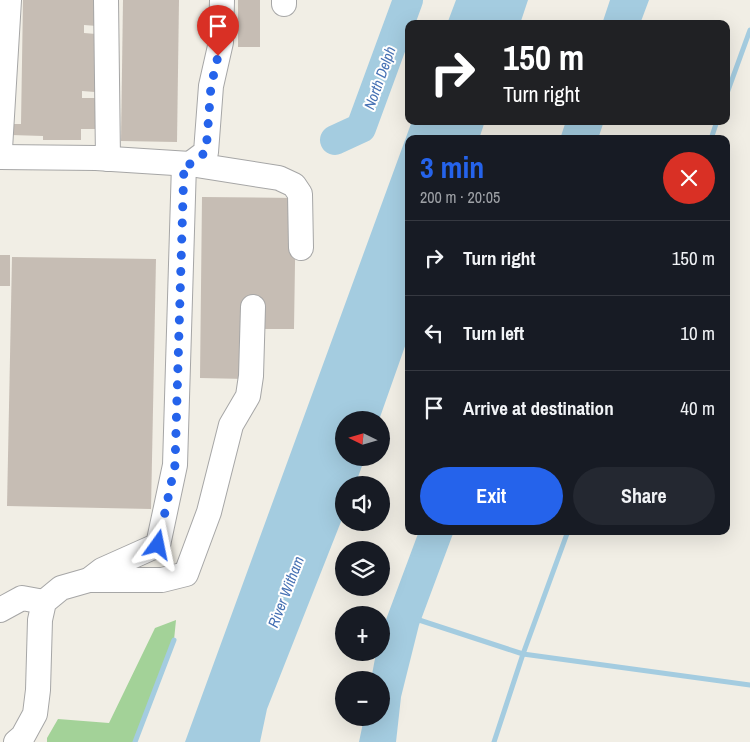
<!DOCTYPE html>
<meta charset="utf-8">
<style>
body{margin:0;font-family:"Archivo Narrow",sans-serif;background:#242831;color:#f1f3f6;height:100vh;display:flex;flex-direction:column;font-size:19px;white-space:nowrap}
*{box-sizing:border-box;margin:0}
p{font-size:16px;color:#9ea1a6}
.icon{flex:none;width:28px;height:28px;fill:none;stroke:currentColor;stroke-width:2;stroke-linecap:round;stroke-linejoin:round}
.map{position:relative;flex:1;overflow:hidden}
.details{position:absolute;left:405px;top:135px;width:325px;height:400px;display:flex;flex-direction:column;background:#171b24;border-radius:10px;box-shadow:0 5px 20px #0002}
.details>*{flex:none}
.guide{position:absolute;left:405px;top:20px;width:325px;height:105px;border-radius:10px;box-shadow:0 5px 20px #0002;background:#202124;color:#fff;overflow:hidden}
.needle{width:32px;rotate:275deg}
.controls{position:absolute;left:335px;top:411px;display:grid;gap:10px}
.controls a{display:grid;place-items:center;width:55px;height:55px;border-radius:50%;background:#171b24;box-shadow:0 5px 20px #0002;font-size:25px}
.pin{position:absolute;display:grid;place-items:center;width:42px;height:42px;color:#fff;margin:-51px -21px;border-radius:50% 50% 50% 0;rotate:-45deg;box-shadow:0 0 5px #0007}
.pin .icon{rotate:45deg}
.me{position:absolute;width:55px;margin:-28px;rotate:12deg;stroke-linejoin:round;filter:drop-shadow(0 0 4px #0008)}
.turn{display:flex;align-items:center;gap:18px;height:105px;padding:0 15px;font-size:22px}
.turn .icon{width:65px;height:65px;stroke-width:2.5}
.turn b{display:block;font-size:35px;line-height:42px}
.round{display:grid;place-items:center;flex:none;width:52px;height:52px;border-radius:26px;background:#242831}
.head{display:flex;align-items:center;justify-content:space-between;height:85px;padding:0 15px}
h1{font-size:30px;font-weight:700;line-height:38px;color:#2563eb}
.button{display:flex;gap:10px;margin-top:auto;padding:10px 15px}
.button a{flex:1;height:58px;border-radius:30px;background:#2563eb;color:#fff;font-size:20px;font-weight:700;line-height:58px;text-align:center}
.button a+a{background:#242831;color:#f1f3f6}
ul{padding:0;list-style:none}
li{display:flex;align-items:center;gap:15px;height:75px;padding:0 15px;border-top:1px solid #363941}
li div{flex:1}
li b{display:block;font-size:19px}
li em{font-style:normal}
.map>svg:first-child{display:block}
.forest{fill:#a3d298}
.water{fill:#a4cce0}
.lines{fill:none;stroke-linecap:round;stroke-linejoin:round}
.stream{stroke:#a4cce0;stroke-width:5}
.river{stroke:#a4cce0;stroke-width:30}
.building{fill:#c6bdb4}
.minor-casing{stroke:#a6a6a6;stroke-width:26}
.minor{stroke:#fff;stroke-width:24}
.route{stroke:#2563eb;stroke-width:9;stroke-dasharray:0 16.2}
.labels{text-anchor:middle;stroke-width:4;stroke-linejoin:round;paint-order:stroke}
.water-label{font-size:15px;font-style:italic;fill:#4671b4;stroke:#fff}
</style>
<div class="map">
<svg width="750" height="742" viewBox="0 0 750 742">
<rect width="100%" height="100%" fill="#f1eee5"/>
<polygon class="forest" points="176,620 174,640 135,742 47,742 47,738 58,719 109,723 155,628"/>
<g class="water">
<polygon points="456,0 528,0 520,24 447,24"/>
<polygon points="610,0 649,0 640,24 602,24"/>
<polygon points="412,121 485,121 479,139 409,139 409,335 379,420 344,420 344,458 365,458 355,485 344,485 344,514 267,709 260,742 185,742"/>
<polygon points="566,121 604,121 598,139 560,139"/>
<polygon points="419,531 454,531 419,625 401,697 396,742 359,742 364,718 381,718 381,680 371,680 376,653 381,652 381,633"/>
</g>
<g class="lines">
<g class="stream">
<polyline points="726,96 750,30"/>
<polyline points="711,139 717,121"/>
<polyline points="416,619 523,654 750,685"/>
<polyline points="135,742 174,640"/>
<polyline points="494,742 523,654 568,531"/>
</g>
<polyline class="river" points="335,140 361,128 408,0"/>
</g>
<g class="building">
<polygon points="23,0 98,0 97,26 84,25 84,33 96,34 95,92 82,91 82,98 97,98 97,129 81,129 81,140 43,140 43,136 11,135 11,124 21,124"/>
<polygon points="123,0 179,0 177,142 121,141"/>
<rect x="238" y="0" width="22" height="47"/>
<polygon points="202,197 296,198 294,329 259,329 246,379 200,378"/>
<rect x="0" y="255" width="10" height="31"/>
<polygon points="12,257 156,259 151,509 7,506"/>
</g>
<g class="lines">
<defs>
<g id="minor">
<polyline points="106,0 108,159"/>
<polyline points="284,4 284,0"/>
<polyline points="0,149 9,0"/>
<polyline points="0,157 96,158 190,164 279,178 294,185 300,194 301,248"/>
<polyline points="190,164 206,152 211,86 221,42 222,0"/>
<polyline points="89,580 162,580 186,574 209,512 231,425 248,396 251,376 253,307"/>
<polyline points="0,610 22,598 44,602"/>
<polyline points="16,742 23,736 35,714 38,690 40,620 44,602 61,588 89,580 102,570 158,545 175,465 184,164"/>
</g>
</defs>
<use href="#minor" class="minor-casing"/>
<use href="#minor" class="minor"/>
</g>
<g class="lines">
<polyline class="route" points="158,545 175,465 184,164 190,164 206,152 211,86 218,56"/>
</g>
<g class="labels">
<g class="water-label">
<text transform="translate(380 78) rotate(-70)" y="5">North Delph</text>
<text transform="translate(286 592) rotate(-69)" y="5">River Witham</text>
</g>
</g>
</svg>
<div class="controls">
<a><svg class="needle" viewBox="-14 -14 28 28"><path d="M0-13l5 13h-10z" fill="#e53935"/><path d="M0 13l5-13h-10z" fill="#9ea1a6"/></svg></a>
<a><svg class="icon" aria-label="sound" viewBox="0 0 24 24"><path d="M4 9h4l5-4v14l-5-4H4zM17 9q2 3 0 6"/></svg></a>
<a><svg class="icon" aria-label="layers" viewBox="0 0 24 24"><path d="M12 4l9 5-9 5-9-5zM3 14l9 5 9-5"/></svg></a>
<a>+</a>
<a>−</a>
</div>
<div class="pin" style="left:218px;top:56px;background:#d93025"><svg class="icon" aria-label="arrive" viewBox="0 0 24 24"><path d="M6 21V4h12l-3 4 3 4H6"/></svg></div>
<svg class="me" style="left:158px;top:545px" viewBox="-20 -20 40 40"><path d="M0-17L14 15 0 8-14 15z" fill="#2563eb" stroke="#fff" stroke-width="4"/></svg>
<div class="guide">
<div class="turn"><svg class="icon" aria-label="right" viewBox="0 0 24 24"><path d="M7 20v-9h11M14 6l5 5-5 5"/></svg><div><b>150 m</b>Turn right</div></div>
</div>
<section class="details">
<div class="head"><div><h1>3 min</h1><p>200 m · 20:05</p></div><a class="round" style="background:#d93025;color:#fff"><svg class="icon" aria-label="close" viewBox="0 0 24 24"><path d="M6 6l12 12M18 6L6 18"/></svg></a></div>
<ul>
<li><svg class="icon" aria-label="right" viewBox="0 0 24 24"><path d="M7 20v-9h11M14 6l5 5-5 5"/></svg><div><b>Turn right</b></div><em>150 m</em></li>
<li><svg class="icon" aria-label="left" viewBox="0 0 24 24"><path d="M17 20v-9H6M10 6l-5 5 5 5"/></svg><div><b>Turn left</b></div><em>10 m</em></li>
<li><svg class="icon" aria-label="arrive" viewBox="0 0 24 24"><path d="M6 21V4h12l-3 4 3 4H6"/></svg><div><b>Arrive at destination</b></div><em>40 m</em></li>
</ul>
<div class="button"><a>Exit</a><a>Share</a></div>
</section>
</div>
